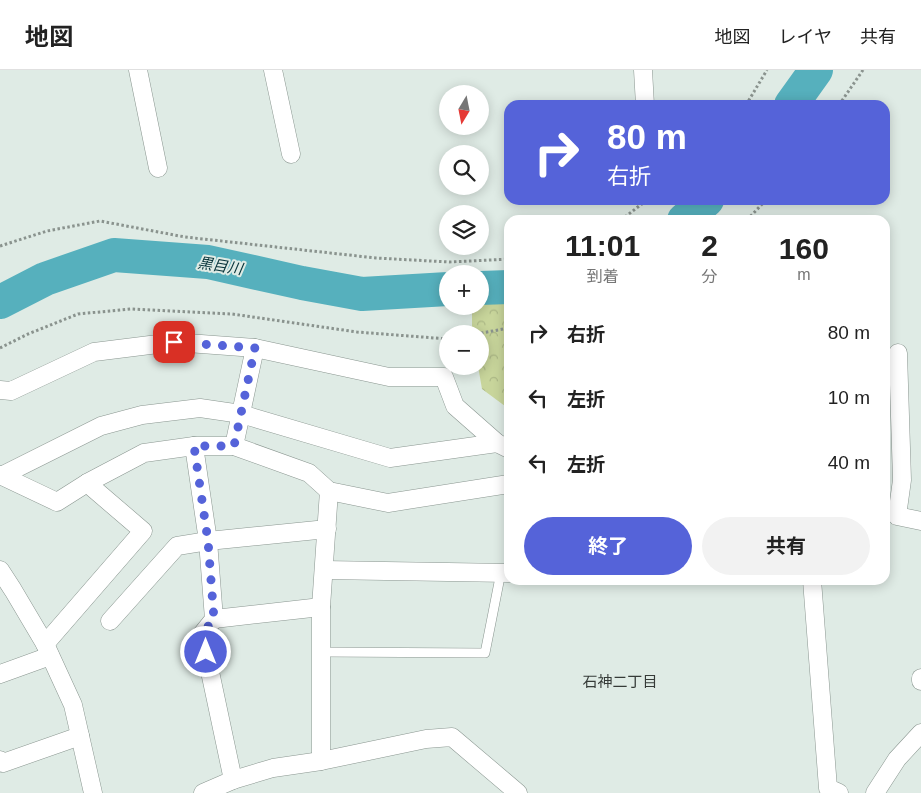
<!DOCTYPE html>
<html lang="ja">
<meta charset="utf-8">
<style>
body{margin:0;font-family:Helvetica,"Noto Sans JP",sans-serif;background:#f2f2f2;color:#222;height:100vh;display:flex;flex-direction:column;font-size:19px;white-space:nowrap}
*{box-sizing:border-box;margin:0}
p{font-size:16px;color:#767676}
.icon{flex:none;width:28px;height:28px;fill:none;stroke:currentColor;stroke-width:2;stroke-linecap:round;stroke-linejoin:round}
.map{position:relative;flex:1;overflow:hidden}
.panel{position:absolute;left:504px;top:145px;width:386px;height:370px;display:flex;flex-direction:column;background:#fff;border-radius:15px;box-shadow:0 2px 12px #0003}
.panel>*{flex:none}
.top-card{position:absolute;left:504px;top:30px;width:386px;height:105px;border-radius:15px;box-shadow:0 2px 12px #0003;background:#5563d9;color:#fff;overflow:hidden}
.needle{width:32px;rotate:190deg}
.buttons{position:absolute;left:439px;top:15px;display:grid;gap:10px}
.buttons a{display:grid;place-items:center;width:50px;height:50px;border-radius:50%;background:#fff;box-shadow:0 2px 12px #0003;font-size:25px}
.pin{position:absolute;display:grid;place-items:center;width:42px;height:42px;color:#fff;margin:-21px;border-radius:10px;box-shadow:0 2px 8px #0006}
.me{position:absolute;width:55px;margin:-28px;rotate:0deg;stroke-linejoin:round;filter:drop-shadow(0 0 4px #0008)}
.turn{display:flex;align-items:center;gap:18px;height:105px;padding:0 20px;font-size:22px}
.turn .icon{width:65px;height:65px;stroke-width:2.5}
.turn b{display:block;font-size:35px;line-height:42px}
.eta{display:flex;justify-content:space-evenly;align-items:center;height:85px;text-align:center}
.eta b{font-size:30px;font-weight:700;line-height:35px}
.action{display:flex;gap:10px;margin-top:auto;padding:10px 20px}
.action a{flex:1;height:58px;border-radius:30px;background:#5563d9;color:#fff;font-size:20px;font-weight:700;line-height:58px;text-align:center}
.action a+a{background:#f2f2f2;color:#222}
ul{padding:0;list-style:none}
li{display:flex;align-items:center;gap:15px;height:65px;padding:0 20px}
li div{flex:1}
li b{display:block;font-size:19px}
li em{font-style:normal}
header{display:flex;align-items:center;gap:30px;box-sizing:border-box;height:70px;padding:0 25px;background:#fff;border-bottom:1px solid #e0e0e0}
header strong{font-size:24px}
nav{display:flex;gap:28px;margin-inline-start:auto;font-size:18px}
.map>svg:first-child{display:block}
.forest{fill:url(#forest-crowns)}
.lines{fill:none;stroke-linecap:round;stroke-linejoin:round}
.river{stroke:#56b0bd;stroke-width:34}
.service-casing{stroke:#8a9690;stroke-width:10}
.minor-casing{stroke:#8a9690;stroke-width:19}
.path{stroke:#8a938e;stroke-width:3;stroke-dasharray:2.5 2.5;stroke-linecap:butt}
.service{stroke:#fff;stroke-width:9}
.minor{stroke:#fff;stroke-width:18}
.route{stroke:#5563d9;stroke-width:9;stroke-dasharray:0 16.2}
.labels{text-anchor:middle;stroke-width:4;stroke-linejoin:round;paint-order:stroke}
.water-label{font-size:15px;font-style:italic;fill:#053238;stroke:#dfebe5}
.neighbourhood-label{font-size:15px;fill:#363b38;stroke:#dfebe5}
</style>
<header>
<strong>地図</strong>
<nav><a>地図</a><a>レイヤ</a><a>共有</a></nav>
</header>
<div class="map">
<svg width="921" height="723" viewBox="0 0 921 723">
<defs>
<pattern id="forest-crowns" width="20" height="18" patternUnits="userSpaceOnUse" patternTransform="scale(1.25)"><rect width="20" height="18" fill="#c8d59b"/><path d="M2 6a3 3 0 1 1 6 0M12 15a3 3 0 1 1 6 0" fill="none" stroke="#acb886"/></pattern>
</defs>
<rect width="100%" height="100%" fill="#dfebe5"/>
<polygon class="forest" points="509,217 509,339 482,319 478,296 480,296 480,264 472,264 472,236 480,236 480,218"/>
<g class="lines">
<g class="river">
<polyline points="791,35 816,0"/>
<polyline points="684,150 707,130"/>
<polyline points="480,218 509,217"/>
<polyline points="0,232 45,209 114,185 208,192 302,213 362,224 448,219"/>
</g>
<defs>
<polyline id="service" points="321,582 485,583 501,502"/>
<g id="minor">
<polyline points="138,0 158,98"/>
<polyline points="273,0 291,84"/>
<polyline points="643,0 645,35"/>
<polyline points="898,283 902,410 897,446 921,451"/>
<polyline points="0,320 11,321 94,282 174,272 255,278 389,307 444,307 455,336 497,373 509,379"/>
<polyline points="194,376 208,471 214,549 202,564 233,710"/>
<polyline points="234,376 255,278"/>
<polyline points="0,405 57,432 87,413 144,383 194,376 234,376 309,403 329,421 388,433 509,414"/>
<polyline points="3,405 101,356 142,345 200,338 241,344 390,388 497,373"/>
<polyline points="0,500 13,520 45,574 73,635 93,723"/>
<polyline points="324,500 509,503"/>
<polyline points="812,510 828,718 839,723"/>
<polyline points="214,549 321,537"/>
<polyline points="110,551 177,476 208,471 327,459"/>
<polyline points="45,574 143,461 87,413"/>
<polyline points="0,604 50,586"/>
<polyline points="921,608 921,611"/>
<polyline points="0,690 3,693 80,666"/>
<polyline points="321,691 321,537 329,421"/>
<polyline points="203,723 233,710 273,698 321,691 426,669 452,667 518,723"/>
<polyline points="875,723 897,689 921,663"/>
</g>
</defs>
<use href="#service" class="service-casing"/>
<use href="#minor" class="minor-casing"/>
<g class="path">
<polyline points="746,35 767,0"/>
<polyline points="839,35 863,0"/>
<polyline points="621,150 647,130"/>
<polyline points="747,150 766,130"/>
<polyline points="0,176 47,161 100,151 185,167 376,188 449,192 509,189"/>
<polyline points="476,264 509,258"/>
<polyline points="0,278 28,264 78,244 131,239 232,244 357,262 448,269"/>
</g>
<use href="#service" class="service"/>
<use href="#minor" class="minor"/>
</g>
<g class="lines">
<polyline class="route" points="174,272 255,278 234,376 194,376 208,471 214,549 202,564 206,582"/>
</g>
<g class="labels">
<g class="water-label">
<text transform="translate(220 196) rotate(9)" y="5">黒目川</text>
</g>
<g class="neighbourhood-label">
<text x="620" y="617">石神二丁目</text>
</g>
</g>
</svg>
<div class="buttons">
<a><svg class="needle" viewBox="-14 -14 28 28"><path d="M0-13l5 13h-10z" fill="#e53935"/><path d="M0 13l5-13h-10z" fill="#767676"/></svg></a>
<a><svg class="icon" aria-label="search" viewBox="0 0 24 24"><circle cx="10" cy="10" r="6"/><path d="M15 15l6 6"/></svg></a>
<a><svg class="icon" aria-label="layers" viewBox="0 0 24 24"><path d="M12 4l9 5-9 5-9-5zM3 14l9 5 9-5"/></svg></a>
<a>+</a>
<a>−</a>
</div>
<div class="pin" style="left:174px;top:272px;background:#d93025"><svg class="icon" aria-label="arrive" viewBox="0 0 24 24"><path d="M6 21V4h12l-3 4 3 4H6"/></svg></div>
<svg class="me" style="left:206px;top:582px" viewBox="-20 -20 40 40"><circle r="17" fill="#5563d9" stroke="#fff" stroke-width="3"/><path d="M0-11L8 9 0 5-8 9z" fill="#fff"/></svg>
<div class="top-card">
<div class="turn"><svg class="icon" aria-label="right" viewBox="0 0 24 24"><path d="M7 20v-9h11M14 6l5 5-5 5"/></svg><div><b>80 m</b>右折</div></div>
</div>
<section class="panel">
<div class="eta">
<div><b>11:01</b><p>到着</p></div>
<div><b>2</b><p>分</p></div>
<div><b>160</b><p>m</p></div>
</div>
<ul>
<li><svg class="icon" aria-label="right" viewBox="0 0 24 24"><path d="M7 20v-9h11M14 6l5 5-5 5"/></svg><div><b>右折</b></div><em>80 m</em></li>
<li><svg class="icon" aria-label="left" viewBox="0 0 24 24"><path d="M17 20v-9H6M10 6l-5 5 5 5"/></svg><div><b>左折</b></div><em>10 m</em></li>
<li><svg class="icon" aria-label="left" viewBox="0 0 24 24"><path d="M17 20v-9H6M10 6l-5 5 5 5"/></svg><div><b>左折</b></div><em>40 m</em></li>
</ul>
<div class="action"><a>終了</a><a>共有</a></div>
</section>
</div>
